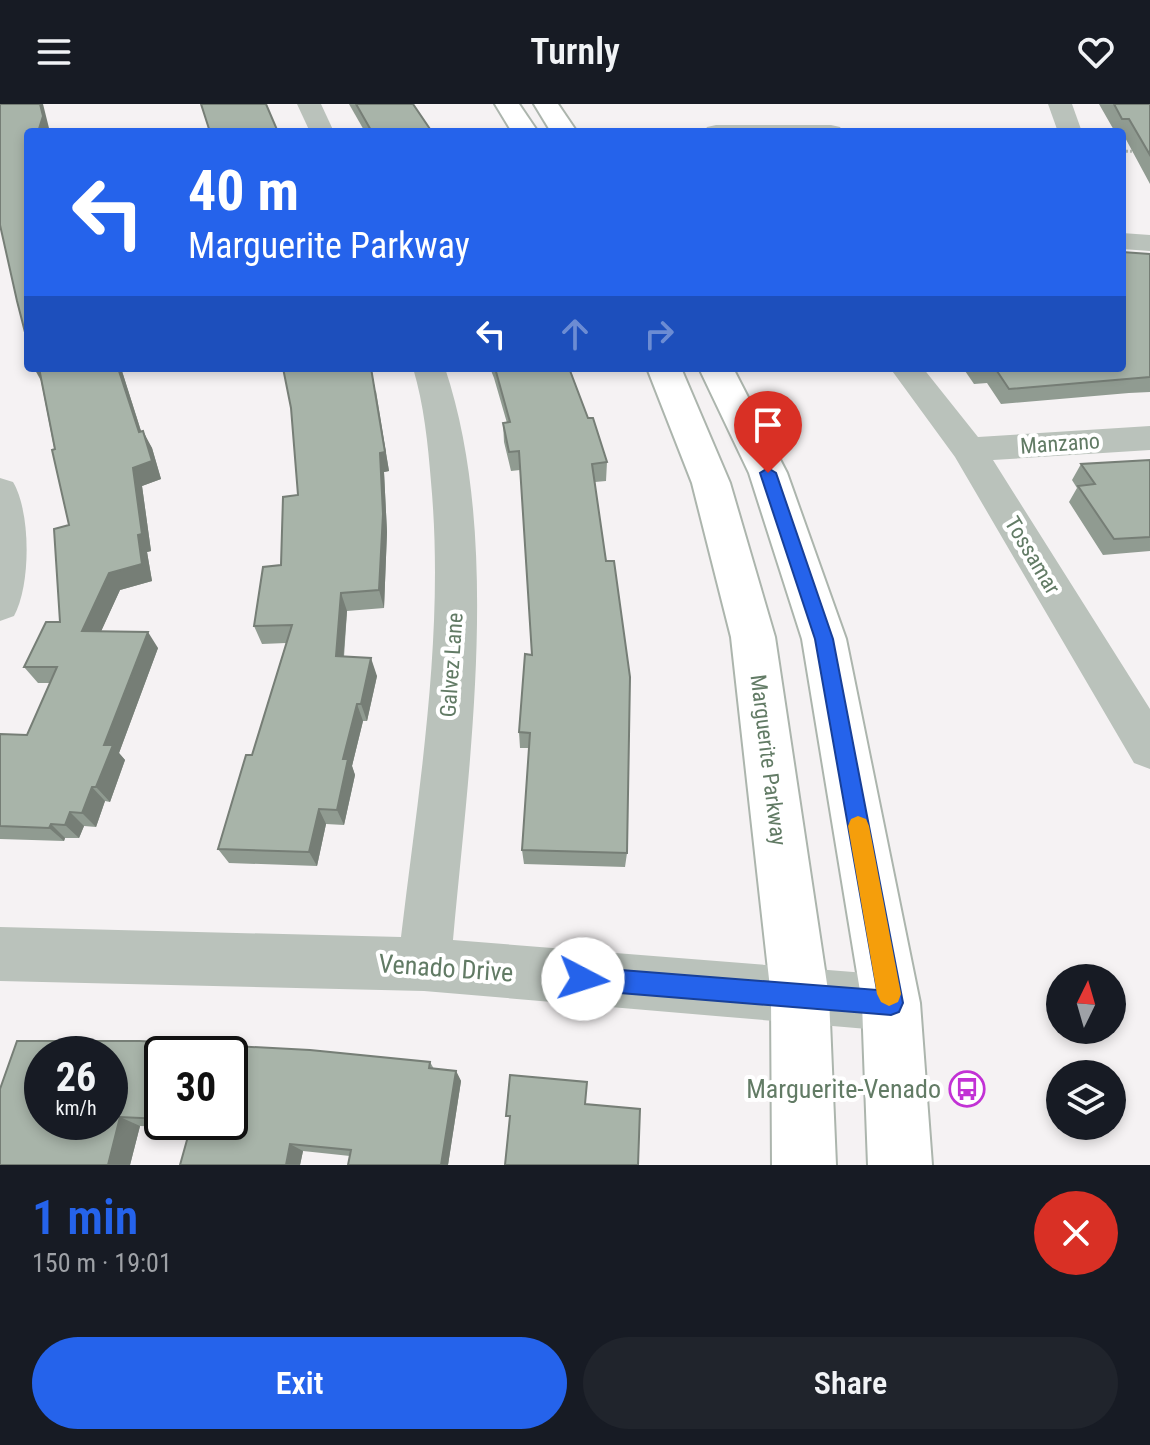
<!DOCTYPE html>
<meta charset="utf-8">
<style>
body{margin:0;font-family:"Roboto Condensed",sans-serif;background:#20242c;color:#f1f3f6;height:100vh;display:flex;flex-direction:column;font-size:30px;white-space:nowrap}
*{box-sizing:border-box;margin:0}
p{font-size:26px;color:#9ea1a6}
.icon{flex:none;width:44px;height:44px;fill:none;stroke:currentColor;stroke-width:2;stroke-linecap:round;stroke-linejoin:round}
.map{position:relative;height:1061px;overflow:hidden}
.details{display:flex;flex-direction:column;background:#171b24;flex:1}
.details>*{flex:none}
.guide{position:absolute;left:24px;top:24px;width:1102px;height:244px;border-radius:8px;box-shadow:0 4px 12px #0003;background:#2563eb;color:#fff;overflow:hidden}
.needle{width:52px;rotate:5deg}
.controls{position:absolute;left:1046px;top:860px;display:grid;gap:16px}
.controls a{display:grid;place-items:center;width:80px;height:80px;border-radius:50%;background:#171b24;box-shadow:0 4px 12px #0003;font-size:40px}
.speed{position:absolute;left:24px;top:932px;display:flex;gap:16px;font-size:40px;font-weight:700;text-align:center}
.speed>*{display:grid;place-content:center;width:104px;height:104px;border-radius:50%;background:#171b24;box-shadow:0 4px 12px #0003;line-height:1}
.speed small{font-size:20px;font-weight:400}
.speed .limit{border:4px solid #111;border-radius:12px;background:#fff;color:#111}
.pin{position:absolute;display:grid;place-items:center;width:68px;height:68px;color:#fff;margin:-82px -34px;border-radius:50% 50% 50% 0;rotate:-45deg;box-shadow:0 0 8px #0007}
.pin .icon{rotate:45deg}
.me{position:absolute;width:88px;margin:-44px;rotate:95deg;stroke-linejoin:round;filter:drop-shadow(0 0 6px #0008)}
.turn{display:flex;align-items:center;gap:28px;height:168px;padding:0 32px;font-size:36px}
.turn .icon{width:104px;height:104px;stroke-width:2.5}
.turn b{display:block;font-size:56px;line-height:68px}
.lanes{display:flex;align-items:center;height:76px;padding:0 32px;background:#0003;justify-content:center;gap:40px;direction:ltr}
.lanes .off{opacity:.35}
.round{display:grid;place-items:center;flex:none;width:84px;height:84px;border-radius:42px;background:#20242c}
.summary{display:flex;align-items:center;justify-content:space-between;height:136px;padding:0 32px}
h1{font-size:48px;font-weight:600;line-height:60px;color:#2563eb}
.primary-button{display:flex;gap:16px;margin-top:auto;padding:16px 32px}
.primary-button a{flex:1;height:92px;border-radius:48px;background:#2563eb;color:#fff;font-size:32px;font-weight:600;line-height:92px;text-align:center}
.primary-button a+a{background:#20242c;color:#f1f3f6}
header{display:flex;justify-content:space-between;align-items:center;height:104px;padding:0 32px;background:#171b24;font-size:36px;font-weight:600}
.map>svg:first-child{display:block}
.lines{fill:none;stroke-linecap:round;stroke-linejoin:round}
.primary-casing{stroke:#acb5ad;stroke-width:4}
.path{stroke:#b3b9b3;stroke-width:3;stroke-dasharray:2 2;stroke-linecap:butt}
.minor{fill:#bac2bb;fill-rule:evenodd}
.primary{fill:#fff;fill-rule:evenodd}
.wall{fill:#909b91;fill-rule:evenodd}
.shaded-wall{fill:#767e76}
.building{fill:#a8b4a9;stroke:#767e76;stroke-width:2;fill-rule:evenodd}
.route{fill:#2563eb;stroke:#184099;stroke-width:2}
.slow{fill:#f59e0b}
.labels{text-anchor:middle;stroke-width:8;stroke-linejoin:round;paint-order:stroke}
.street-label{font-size:22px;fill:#627b65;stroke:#fff}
.near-street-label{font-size:26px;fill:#627b65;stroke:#fff}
.near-poi-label{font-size:26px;fill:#627b65;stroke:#fff;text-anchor:end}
</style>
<header><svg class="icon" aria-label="menu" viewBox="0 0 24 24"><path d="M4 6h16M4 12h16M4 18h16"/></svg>Turnly<svg class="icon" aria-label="heart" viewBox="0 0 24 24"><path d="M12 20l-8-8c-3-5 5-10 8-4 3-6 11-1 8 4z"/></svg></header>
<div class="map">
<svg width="1150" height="1061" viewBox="0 0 1150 1061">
<rect width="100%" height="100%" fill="#f5f2f3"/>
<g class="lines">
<defs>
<g id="primary">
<polygon points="495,0 519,0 538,28 512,28"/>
<polygon points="534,0 558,0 577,28 551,28"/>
<polygon points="647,264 681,264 730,379 775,533 829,893 836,1061 772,1061 771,893 731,533 692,379"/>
<polygon points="699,264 733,264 787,369 846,535 920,899 932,1061 868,1061 862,899 802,535 749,369"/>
</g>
</defs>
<use href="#primary" class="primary-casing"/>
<polyline class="path" points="1122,47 1150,48"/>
<g class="minor">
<polygon points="297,0 321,0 334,28 310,28"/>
<polygon points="1048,0 1072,0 1082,28 1058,28"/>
<polygon points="716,21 831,21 840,23 843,28 704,28 707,23"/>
<polygon points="1122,129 1150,131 1150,147 1122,145"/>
<path d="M413,264H445C502,435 469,658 453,836L891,871L910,880L919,899L910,918L891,927L424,887L0,877V823L401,833C419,682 445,530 431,378C428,340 424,301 413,264Z"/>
<polygon points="890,264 923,264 978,333 1150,322 1150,346 993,356 1150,605 1150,665 1134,659 955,353"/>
<path d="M0,374L13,378C31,408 31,481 14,512L0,517Z"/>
</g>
<use href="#primary" class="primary"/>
</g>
<g class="wall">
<polygon points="349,0 413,0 432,28 365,28"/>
<polygon points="1099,0 1150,0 1150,80 1122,28 1115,28"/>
<polygon points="1150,150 1150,288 1129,289 1001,300 987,279 974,280 963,264 1122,264"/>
<polygon points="34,264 121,264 141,327 152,344 161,375 142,382 151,447 147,448 152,477 120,486 101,527 158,544 119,649 125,656 110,698 105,697 96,723 84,722 79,734 65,734 64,737 0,735 0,630 27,631 50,579 38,579 24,563 60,518 69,421 41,277"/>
<polygon points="490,264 569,264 588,314 607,358 606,377 595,378 627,749 625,763 524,760 522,746 529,644 520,644 519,628 532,551 520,366 511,367 504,338 503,319 507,319 494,274"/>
<polygon points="376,287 389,367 384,368 387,428 384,504 347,507 344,553 377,572 367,617 363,617 352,662 355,671 344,721 326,720 317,762 229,759 218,745 252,651 286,539 262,540 254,522 281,461 298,391 291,304"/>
<polygon points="1150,356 1150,447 1103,451 1069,398 1077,384 1072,376 1081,360"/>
<path d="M17,937H140L310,946L430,958L434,965L456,967L461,977L448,1061H348L350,1052L303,1047L300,1061H180L190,1024L140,1022L130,1061H0V985ZM42,950H110V1018H42ZM162,950H230V1018H162Z"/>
</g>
<g class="shaded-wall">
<polygon points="40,0 43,0 50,28 38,28"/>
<polygon points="34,264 39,264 45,282"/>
<polygon points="118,264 121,264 147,346 139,328"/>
<polygon points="372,268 389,367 384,368 387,428 384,504 379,486"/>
<polygon points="143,327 152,344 161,375 142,382 151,447 147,448 152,477 120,486 94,543 82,527 109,469 138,431 133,364"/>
<polygon points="341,489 347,507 342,570 336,552"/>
<polygon points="148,528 158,544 119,649 125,656 110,698 96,683 104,641"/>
<polygon points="371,554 377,572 367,617 361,600"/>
<polygon points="357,600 363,617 352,662 355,671 344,721 337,706 343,655"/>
<polygon points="92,683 105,697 96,723 82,709"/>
<polygon points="319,705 326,720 317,762 309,748"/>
<polygon points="70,708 84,722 79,734 65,721"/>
<polygon points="51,720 65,734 64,737 49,724"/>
<polygon points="456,967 461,977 448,1061 441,1061"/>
<polygon points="120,1013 140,1022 130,1061 108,1061"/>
<polygon points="290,1040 303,1047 300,1061 286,1061"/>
</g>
<g class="building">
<polygon points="0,0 40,0 43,12 38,28 28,28 28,240 17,197 0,121"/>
<polygon points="201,0 266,0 278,28 210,28"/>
<polygon points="356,0 413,0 432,28 372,28"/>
<polygon points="1114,0 1150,0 1150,51 1129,15 1122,15"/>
<polygon points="1122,148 1150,150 1150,273 1009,285 995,264 1122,264"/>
<polygon points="39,264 118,264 139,328 143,327 152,357 133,364 142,430 138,431 142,460 109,469 82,527 148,528 104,641 113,641 96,683 92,683 82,709 70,708 65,721 51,720 49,724 0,722 0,630 27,631 57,563 24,563 46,518 60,518 54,425 69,421 52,346 55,345"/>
<polygon points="283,264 371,264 385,348 380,349 383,410 379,486 341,489 336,552 371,554 361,600 357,600 343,655 348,655 337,706 319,705 309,748 218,745 246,651 252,651 292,521 254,522 263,463 281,461 283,393 298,391 291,304"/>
<polygon points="495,264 569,264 588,314 593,314 607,358 592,360 606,457 614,457 630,573 627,749 522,746 530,629 519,628 525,550 532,551 519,347 509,348 503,319 510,318"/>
<polygon points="1150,356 1150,433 1114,435 1078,382 1095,380 1081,360"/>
<path d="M17,937H140L310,946L430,958L429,964L456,967L441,1061H348L351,1046L290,1040L286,1061H180L192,1018H230V950H162V1015L120,1013L108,1061H0V985ZM42,950H110V1018H42Z"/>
<polygon points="510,971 587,978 585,1000 640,1005 638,1061 505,1061 510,1012 506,1012"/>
</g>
<polygon class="route" points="768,364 776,369 833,535 903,899 899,908 891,911 583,886 574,883 571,875 574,866 583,863 877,886 815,535 760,369"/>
<polygon class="slow" points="858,712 866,715 869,722 901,890 898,898 889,902 881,898 877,890 848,722 851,715"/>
<defs>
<symbol id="bus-ring" viewBox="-11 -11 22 22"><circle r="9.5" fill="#fff" stroke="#c232d5" stroke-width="1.5"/><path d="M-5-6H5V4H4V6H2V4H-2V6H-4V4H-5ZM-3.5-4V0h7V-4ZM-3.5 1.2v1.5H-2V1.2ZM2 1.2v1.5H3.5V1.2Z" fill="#c232d5"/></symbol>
</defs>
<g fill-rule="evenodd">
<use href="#bus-ring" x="947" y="965" width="40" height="40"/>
</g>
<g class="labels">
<g class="street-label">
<text transform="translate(1060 339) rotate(-4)" y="8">Manzano</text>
<text transform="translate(1033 451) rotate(59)" y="8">Tossamar</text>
<text transform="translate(451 561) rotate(-86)" y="8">Galvez Lane</text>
<text transform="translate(769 656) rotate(83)" y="8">Marguerite Parkway</text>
</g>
<g class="near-street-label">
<text transform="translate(446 864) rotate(4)" y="9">Venado Drive</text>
</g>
<g class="near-poi-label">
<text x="941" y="994">Marguerite-Venado</text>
</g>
</g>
</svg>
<div class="controls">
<a><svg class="needle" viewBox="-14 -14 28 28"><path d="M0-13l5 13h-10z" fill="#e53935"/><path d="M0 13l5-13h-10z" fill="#9ea1a6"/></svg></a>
<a><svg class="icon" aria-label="layers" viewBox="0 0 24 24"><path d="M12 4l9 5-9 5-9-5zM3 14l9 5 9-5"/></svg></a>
</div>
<div class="speed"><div>26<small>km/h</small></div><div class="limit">30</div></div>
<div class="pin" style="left:768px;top:369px;background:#d93025"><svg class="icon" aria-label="arrive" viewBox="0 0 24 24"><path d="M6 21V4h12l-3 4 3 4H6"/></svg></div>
<svg class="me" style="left:583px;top:875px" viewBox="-20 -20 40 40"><circle r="19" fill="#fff"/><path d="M0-13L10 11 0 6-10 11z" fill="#2563eb"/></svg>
<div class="guide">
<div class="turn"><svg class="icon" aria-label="left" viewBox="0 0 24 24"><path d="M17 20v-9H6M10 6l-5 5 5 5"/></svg><div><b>40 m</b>Marguerite Parkway</div></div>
<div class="lanes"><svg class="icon" aria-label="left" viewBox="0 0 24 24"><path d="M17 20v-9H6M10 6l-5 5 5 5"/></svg><svg class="icon off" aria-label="ahead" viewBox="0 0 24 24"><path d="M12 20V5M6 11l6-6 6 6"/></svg><svg class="icon off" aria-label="right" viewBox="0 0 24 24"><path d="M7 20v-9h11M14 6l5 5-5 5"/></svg></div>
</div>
</div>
<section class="details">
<div class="summary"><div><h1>1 min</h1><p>150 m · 19:01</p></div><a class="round" style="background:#d93025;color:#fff"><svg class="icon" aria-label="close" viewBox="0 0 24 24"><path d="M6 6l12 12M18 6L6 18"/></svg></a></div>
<div class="primary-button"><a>Exit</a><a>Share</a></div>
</section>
